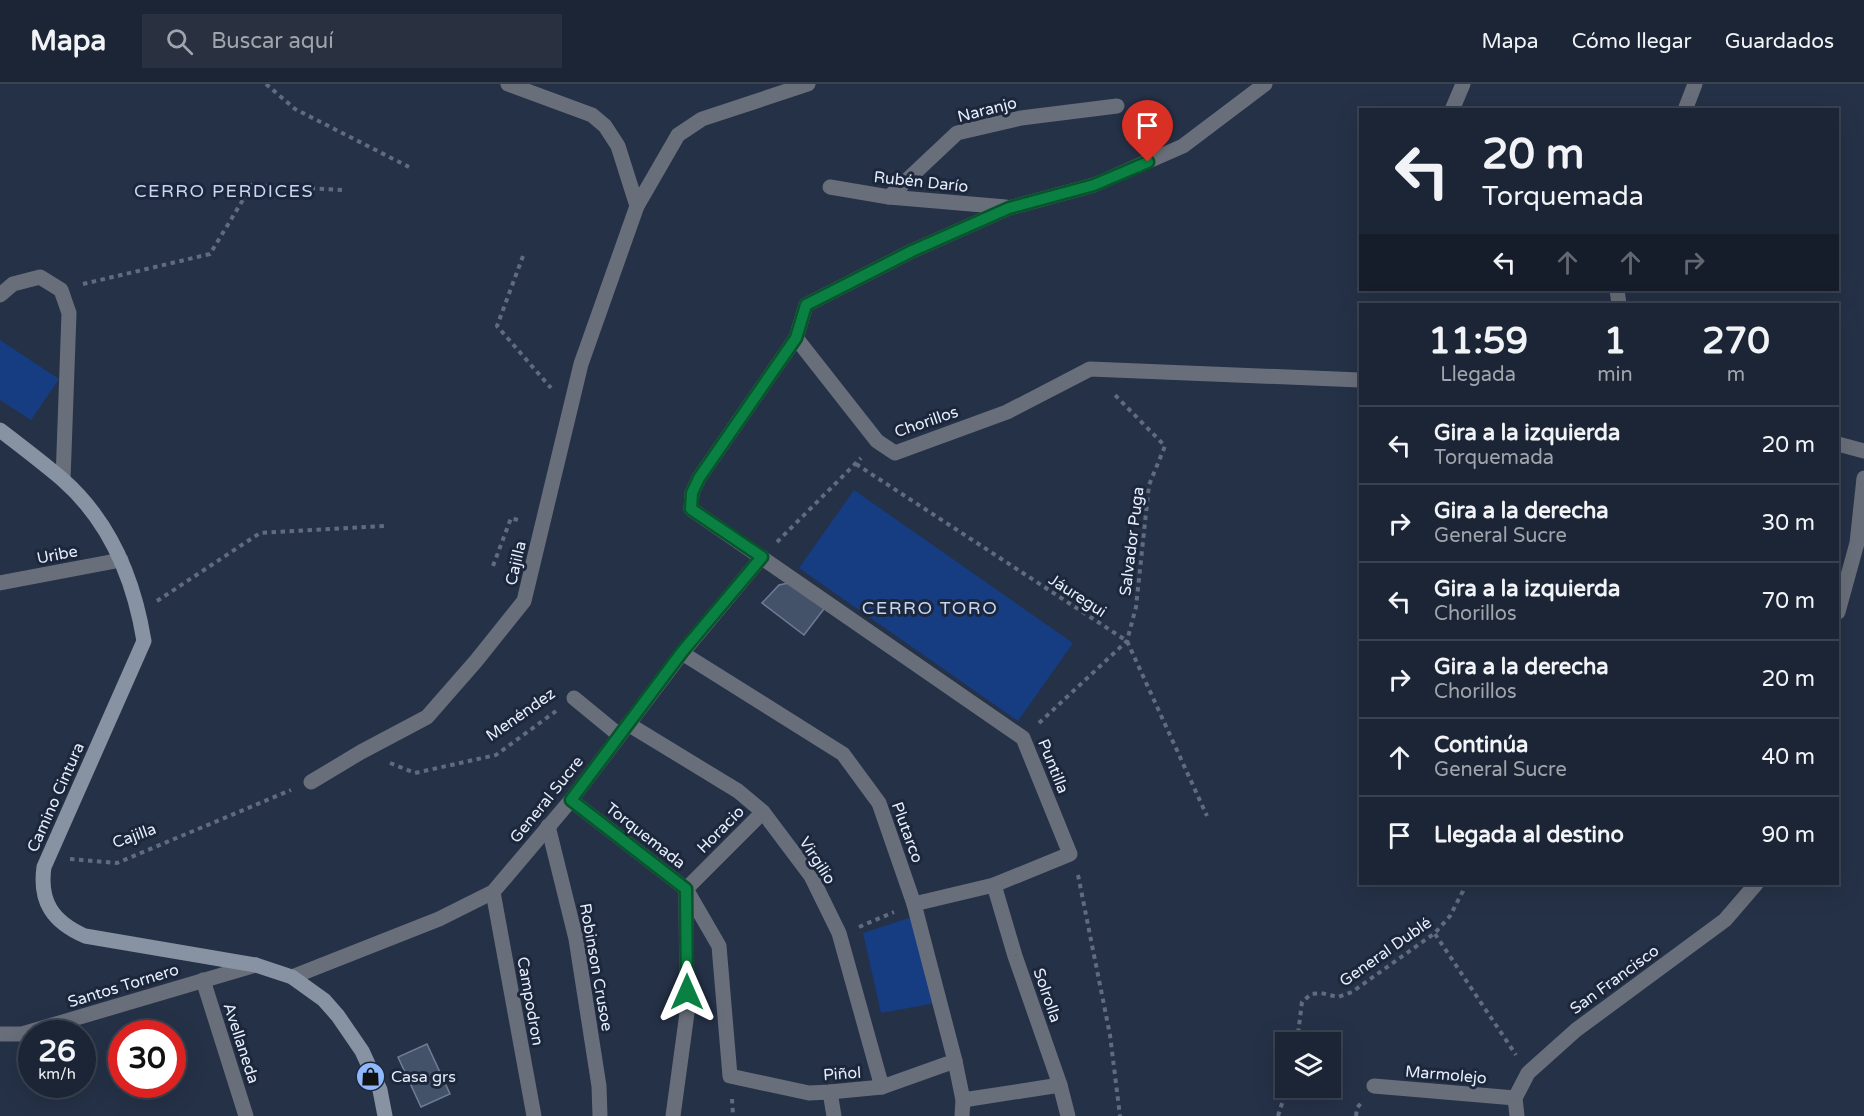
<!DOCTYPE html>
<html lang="es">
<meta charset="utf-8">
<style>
body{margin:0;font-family:"Varela Round",sans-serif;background:#293141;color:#f1f3f6;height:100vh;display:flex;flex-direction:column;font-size:22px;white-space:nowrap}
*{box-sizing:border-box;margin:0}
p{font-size:20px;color:#a0a5ad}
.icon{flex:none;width:33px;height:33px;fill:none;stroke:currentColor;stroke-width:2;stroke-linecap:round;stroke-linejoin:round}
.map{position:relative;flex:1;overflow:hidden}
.sheet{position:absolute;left:1359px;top:219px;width:480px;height:582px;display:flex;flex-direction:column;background:#1c2535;border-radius:0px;box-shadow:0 6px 24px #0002,0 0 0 2px #3a4250}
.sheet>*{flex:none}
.guide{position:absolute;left:1359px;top:24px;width:480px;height:183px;border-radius:0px;box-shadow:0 6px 24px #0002,0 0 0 2px #3a4250;background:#1c2535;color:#f1f3f6;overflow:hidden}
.tools{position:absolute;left:1275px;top:948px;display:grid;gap:12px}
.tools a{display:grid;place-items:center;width:66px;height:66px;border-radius:0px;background:#1c2535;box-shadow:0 6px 24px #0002,0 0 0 2px #3a4250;font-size:30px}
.speed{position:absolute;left:18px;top:936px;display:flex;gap:12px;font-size:30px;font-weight:700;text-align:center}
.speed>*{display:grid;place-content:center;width:78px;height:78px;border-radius:50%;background:#1c2535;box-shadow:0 6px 24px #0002,0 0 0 2px #3a4250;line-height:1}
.speed small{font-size:15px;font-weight:400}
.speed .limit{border:9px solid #d22;background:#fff;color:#111}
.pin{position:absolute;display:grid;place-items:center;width:51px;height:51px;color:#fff;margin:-62px -26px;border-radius:50% 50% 50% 0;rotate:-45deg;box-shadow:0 0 6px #0007}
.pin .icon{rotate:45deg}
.me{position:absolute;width:66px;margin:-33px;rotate:0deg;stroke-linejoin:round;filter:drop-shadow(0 0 4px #0008)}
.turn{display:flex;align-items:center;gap:21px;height:126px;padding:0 24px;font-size:27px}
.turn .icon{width:78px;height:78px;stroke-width:2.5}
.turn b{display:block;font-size:42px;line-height:51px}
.lanes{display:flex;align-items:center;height:57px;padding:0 24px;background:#0003;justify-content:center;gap:30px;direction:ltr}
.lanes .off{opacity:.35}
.eta{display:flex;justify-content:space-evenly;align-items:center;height:102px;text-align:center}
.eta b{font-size:36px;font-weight:700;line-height:42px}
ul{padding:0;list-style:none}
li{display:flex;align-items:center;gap:18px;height:78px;padding:0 24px;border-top:2px solid #3a4250}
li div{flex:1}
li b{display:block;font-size:22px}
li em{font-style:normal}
header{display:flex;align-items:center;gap:36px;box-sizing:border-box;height:84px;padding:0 30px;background:#1c2535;border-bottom:2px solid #3a4250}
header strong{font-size:28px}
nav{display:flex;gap:33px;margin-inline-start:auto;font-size:21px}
.search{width:420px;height:54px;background:#293141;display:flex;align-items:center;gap:15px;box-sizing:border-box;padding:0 21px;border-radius:0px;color:#a0a5ad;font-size:22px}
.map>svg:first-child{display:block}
.garden{fill:#163c82}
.building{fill:#445269;stroke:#6e7c95;stroke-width:1.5}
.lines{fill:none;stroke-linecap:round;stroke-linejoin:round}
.path{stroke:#606b7e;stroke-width:4;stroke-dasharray:4.5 4.5;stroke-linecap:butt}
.minor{stroke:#696f7a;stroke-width:15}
.secondary{stroke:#8792a3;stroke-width:15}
.route-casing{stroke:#07532c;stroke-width:15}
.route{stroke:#0b8043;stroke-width:10}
.labels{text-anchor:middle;stroke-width:6;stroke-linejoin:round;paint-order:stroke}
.street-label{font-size:16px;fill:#e6eefd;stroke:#1c273c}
.poi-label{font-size:16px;fill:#e6eefd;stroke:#1c273c;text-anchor:start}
.neighbourhood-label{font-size:18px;letter-spacing:1.5px;fill:#c7d7f3;stroke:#1c273c}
</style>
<header>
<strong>Mapa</strong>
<div class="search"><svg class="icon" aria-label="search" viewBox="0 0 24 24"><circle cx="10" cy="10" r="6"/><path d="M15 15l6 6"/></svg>Buscar aquí</div>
<nav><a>Mapa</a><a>Cómo llegar</a><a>Guardados</a></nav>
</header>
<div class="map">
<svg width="1864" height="1032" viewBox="0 0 1864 1032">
<rect width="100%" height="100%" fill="#253147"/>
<g class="garden">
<polygon points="0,256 59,295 31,336 0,316"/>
<polygon points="854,406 1073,559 1018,637 799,484"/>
<polygon points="915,832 936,919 881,929 863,849"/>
</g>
<g class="building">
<polygon points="793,498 827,521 804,551 762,519 779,501"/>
<polygon points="427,960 450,1010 421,1023 398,973"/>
</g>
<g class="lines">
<g class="path">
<polyline points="266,0 295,25 409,83"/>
<polyline points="523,172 497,242 551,304"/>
<polyline points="83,200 210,170 252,101 342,106"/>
<polyline points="856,380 1127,557 1207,732"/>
<polyline points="777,458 861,374"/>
<polyline points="493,482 511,434 521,437"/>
<polyline points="157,517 260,449 386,442"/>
<polyline points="1039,639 1127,557 1136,523 1149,401 1165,362 1113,309"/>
<polyline points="390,679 415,689 496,671 556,627"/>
<polyline points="70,775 117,779 291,706"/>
<polyline points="1078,791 1110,951 1120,1032"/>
<polyline points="859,843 894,828"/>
<polyline points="1435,850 1516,971"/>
<polyline points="1297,958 1302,918 1311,910 1321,909 1338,913 1352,908 1435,849 1450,832 1463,807 1463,800"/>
<polyline points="732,1015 733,1032"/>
<polyline points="1278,1032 1287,1004"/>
<polyline points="1356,1032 1357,1024 1361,1019"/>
</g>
<g class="minor">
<polyline points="508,0 592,31 605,42 618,62 637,122"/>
<polyline points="1452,26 1463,0"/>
<polyline points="1685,26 1695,0"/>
<polyline points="830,103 889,113 1006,123"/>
<polyline points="889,113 957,49 1021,34 1117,22"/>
<polyline points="1617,206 1619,220"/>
<polyline points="0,211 13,200 40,193 61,206 69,229 63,396"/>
<polyline points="796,254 877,357 895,369 1007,328 1090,285 1360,296"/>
<polyline points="1838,360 1864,367"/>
<polyline points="0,499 121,476"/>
<polyline points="1838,528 1857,459 1864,394"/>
<polyline points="682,569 843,670 879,719 914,820 955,977 963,1016 962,1032"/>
<polyline points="574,614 619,651"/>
<polyline points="628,640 738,707 763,728 811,792 839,849 882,1003"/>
<polyline points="311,698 361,668 427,633 476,577 524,517 581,280 637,122 678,51 702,35 808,0"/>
<polyline points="571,716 686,805 719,862 730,992 809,1009 830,1008 882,1003 955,977"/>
<polyline points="548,742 576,855 599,1002 600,1032"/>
<polyline points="994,801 1015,872 1060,1001 1068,1032"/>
<polyline points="493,808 534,1032"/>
<polyline points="914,820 994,801 1070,770 1023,654 691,425 692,409 699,394 796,254 806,221 912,167 1009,124 1094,101 1183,62 1265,0"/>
<polyline points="292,893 439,835 493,808 571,716 682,569 762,473"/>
<polyline points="203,896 246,1032"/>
<polyline points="0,950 22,950 256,881"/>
<polyline points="1374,1002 1515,1014"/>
<polyline points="830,1008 834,1032"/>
<polyline points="963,1016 1060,1001"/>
<polyline points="673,1032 687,929 686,805 763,728"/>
<polyline points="1517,1032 1515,1014 1528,989 1576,946 1725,836 1756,800"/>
</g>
<path class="secondary" d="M0,346C21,362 42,378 62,395C110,437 134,496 144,557L44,783C39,818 53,838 85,852L256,881L292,893L324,916L338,932L362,967L380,1006L385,1032"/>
</g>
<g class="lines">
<defs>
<polyline id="route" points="687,908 686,805 571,716 682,568 762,473 691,425 692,409 699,394 796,254 806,221 912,167 1009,124 1094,101 1148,78"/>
</defs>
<use href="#route" class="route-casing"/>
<use href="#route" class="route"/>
</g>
<defs>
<symbol id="shop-disc" viewBox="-11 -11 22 22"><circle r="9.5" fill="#90b8fd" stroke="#1c273c"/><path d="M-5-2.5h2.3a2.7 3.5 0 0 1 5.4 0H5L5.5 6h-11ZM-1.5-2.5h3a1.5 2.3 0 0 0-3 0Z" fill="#111"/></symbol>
</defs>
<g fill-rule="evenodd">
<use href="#shop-disc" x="354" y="976" width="33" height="33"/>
</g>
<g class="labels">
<g class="street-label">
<text transform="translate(987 25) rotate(-14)" y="6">Naranjo</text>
<text transform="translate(921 97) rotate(6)" y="6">Rubén Darío</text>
<text transform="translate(926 337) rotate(-19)" y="6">Chorillos</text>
<text transform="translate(1131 457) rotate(-83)" y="6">Salvador Puga</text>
<text transform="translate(57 470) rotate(-11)" y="6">Uribe</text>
<text transform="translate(515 479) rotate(-77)" y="6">Cajilla</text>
<text transform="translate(1078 511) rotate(33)" y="6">Jáuregui</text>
<text transform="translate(520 630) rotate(-35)" y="6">Menéndez</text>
<text transform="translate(1054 682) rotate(68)" y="6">Puntilla</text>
<text transform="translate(55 713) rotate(-66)" y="6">Camino Cintura</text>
<text transform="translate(546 715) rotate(-51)" y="6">General Sucre</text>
<text transform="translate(720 745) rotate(-45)" y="6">Horacio</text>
<text transform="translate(908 748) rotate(70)" y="6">Plutarco</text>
<text transform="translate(134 751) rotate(-20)" y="6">Cajilla</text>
<text transform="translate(646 751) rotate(38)" y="6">Torquemada</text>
<text transform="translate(818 776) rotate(57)" y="6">Virgilio</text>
<text transform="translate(1385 867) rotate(-35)" y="6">General Dublé</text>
<text transform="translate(597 883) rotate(80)" y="6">Robinson Crusoe</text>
<text transform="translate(1614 895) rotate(-36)" y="6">San Francisco</text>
<text transform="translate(123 901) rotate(-17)" y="6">Santos Tornero</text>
<text transform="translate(1048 911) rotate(71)" y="6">Solrolla</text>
<text transform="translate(531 917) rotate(80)" y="6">Campodron</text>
<text transform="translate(242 959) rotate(72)" y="6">Avellaneda</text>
<text transform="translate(842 989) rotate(-4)" y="6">Piñol</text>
<text transform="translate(1446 990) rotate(5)" y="6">Marmolejo</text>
</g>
<g class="poi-label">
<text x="391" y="998">Casa grs</text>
</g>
<g class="neighbourhood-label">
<text x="224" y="113">CERRO PERDICES</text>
<text x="930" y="530">CERRO TORO</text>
</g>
</g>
</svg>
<div class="tools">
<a><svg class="icon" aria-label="layers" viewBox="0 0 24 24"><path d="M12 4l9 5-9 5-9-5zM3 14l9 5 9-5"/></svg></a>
</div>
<div class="speed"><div>26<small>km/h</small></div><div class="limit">30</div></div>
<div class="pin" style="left:1148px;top:78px;background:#d93025"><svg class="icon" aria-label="arrive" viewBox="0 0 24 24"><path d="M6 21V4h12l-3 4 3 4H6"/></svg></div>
<svg class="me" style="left:687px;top:908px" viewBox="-20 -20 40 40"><path d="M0-17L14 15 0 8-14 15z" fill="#0b8043" stroke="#fff" stroke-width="4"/></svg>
<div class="guide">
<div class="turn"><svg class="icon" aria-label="left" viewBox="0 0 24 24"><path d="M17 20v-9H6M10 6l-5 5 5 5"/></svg><div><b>20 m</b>Torquemada</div></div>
<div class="lanes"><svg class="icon" aria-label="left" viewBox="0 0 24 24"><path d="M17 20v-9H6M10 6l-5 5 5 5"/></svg><svg class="icon off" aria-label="ahead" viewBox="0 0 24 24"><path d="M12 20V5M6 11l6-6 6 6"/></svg><svg class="icon off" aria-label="ahead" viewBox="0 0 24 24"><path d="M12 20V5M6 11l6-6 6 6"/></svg><svg class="icon off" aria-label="right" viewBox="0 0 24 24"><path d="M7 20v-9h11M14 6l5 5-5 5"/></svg></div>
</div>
<section class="sheet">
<div class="eta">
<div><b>11:59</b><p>Llegada</p></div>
<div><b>1</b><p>min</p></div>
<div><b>270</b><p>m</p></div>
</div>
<ul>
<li><svg class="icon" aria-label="left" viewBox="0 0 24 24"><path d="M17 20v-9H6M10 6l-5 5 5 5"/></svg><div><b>Gira a la izquierda</b><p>Torquemada</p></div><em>20 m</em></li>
<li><svg class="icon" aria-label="right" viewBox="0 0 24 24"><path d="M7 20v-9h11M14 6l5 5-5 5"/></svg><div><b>Gira a la derecha</b><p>General Sucre</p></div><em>30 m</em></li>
<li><svg class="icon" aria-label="left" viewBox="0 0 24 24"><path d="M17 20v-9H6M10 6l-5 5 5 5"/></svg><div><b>Gira a la izquierda</b><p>Chorillos</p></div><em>70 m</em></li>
<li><svg class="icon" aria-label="right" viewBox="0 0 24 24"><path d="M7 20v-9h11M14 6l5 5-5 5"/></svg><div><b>Gira a la derecha</b><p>Chorillos</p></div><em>20 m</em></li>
<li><svg class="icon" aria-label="ahead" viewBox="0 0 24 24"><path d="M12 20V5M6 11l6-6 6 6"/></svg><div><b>Continúa</b><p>General Sucre</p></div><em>40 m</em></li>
<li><svg class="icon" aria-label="arrive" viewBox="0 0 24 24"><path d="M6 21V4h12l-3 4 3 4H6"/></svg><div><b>Llegada al destino</b></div><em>90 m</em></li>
</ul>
</section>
</div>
